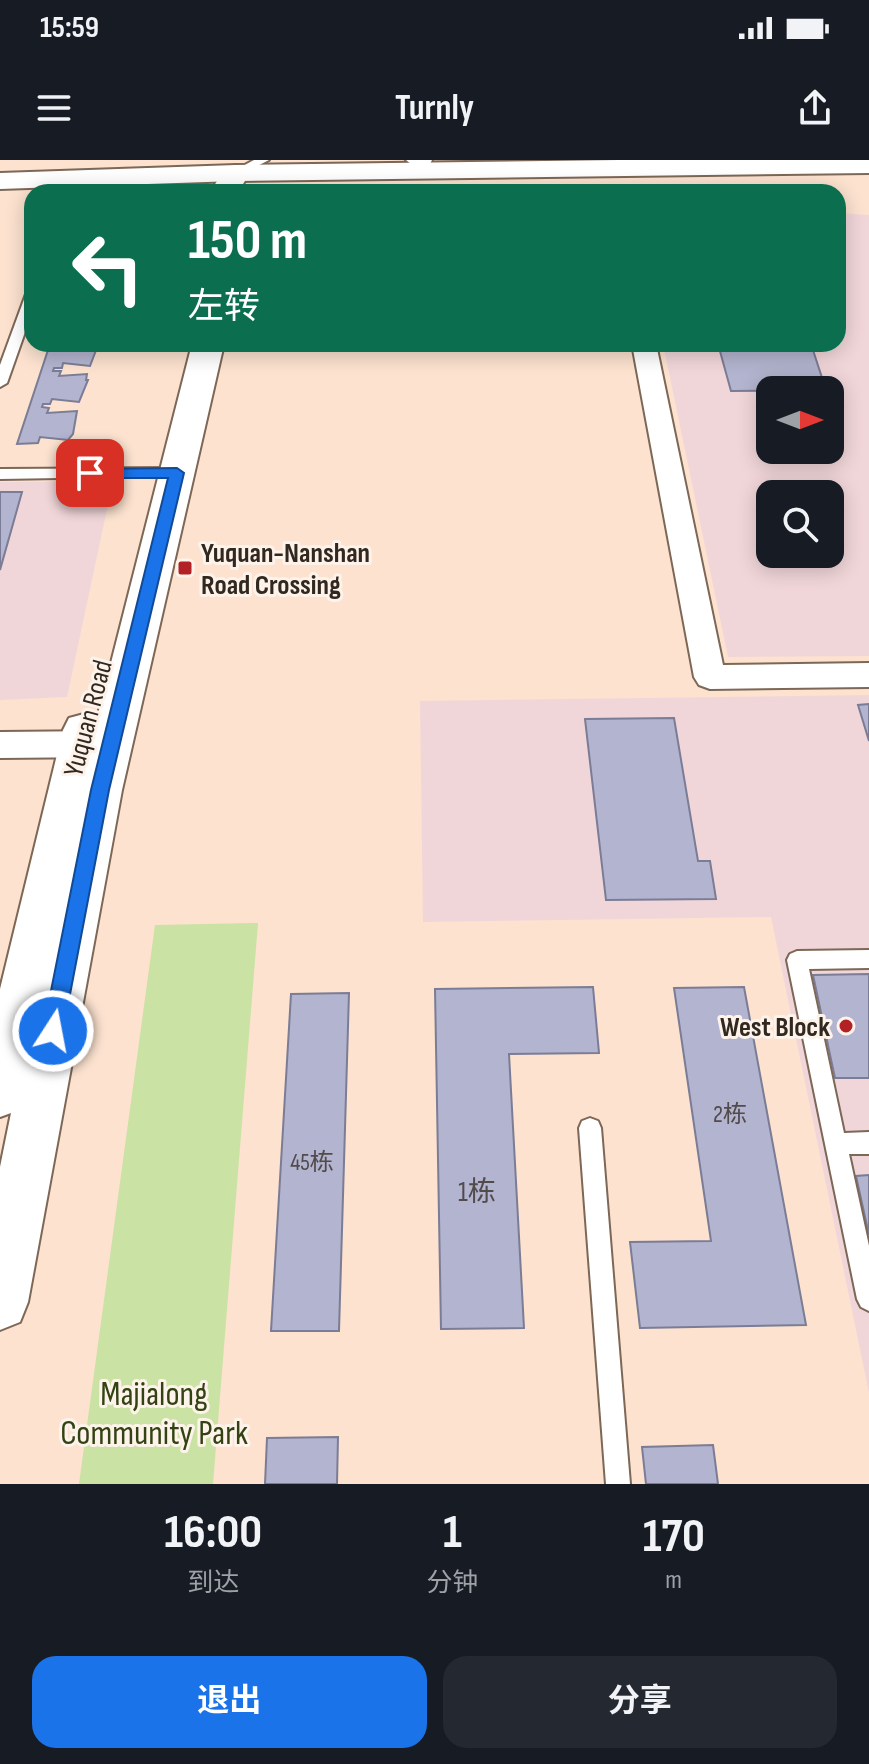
<!DOCTYPE html>
<html lang="zh">
<meta charset="utf-8">
<style>
body{margin:0;font-family:"Sofia Sans Condensed","Noto Sans SC",sans-serif;background:#242831;color:#f1f3f6;height:100vh;display:flex;flex-direction:column;font-size:30px;white-space:nowrap}
*{box-sizing:border-box;margin:0}
p{font-size:26px;color:#9ea1a6}
.icon{flex:none;width:44px;height:44px;fill:none;stroke:currentColor;stroke-width:2;stroke-linecap:round;stroke-linejoin:round}
.map{position:relative;height:1324px;overflow:hidden}
.side{display:flex;flex-direction:column;background:#171b24;flex:1}
.side>*{flex:none}
.guide{position:absolute;left:24px;top:24px;width:822px;height:168px;border-radius:24px;box-shadow:0 4px 20px #0003;background:#0b6e4f;color:#fff;overflow:hidden}
.needle{width:52px;rotate:90deg}
.controls{position:absolute;left:756px;top:216px;display:grid;gap:16px}
.controls a{display:grid;place-items:center;width:88px;height:88px;border-radius:16px;background:#171b24;box-shadow:0 4px 20px #0003;font-size:40px}
.pin{position:absolute;display:grid;place-items:center;width:68px;height:68px;color:#fff;margin:-34px;border-radius:16px;box-shadow:0 4px 12px #0006}
.me{position:absolute;width:88px;margin:-44px;rotate:11deg;stroke-linejoin:round;filter:drop-shadow(0 0 6px #0008)}
.turn{display:flex;align-items:center;gap:28px;height:168px;padding:0 32px;font-size:36px}
.turn .icon{width:104px;height:104px;stroke-width:2.5}
.turn b{display:block;font-size:56px;line-height:68px}
.eta{display:flex;justify-content:space-evenly;align-items:center;height:136px;text-align:center}
.eta b{font-size:48px;font-weight:700;line-height:56px}
.primary-button{display:flex;gap:16px;margin-top:auto;padding:16px 32px}
.primary-button a{flex:1;height:92px;border-radius:24px;background:#1a73e8;color:#fff;font-size:32px;font-weight:700;line-height:92px;text-align:center}
.primary-button a+a{background:#242831;color:#f1f3f6}
.status{display:flex;justify-content:space-between;align-items:center;height:56px;padding:0 40px;background:#171b24;direction:ltr}
.status svg{height:22px;fill:currentColor}
header{display:flex;justify-content:space-between;align-items:center;height:104px;padding:0 32px;background:#171b24;font-size:36px;font-weight:700}
.map>svg:first-child{display:block}
.commercial{fill:#f1d6d9;fill-rule:evenodd}
.green{fill:#cae2a3}
.building{fill:#b3b4cf;stroke:#7b7c95;stroke-width:2}
.lines{fill:none;stroke-linecap:round;stroke-linejoin:round}
.lane-casing{stroke:#7d6756;stroke-width:4}
.street-casing{stroke:#7d6756;stroke-width:4}
.secondary-casing{stroke:#7d6756;stroke-width:4}
.primary-casing{stroke:#7d6756;stroke-width:4}
.lane{fill:#fff;fill-rule:evenodd}
.street{fill:#fff;fill-rule:evenodd}
.secondary{fill:#fff;fill-rule:evenodd}
.primary{fill:#fff;fill-rule:evenodd}
.route{fill:#1a73e8;stroke:#114b97;stroke-width:2}
.poi-dot{fill:#b22126;stroke:#fdf3eb;stroke-width:3}
.labels{text-anchor:middle;stroke-width:6;stroke-linejoin:round;paint-order:stroke}
.number-label{font-size:24px;fill:#524b4c}
.poi-label{font-size:28px;font-weight:bold;fill:#312820;stroke:#fdf3eb;text-anchor:start}
.street-label{font-size:28px;fill:#312820;stroke:#fdf3eb}
.near-number-label{font-size:28px;fill:#524b4c}
.near-park-label{font-size:34px;fill:#324212;stroke:#fdf3eb}
</style>
<div class="status"><b>15:59</b><svg viewBox="0 0 49 12"><path d="M0 12V9h3v3zM5 12V6h3v6zM10 12V3h3v9zM15 12V0h3v12zM26 1h20v11H26zM47 4h2v5h-2z"/></svg></div>
<header><svg class="icon" aria-label="menu" viewBox="0 0 24 24"><path d="M4 6h16M4 12h16M4 18h16"/></svg>Turnly<svg class="icon" aria-label="share" viewBox="0 0 24 24"><path d="M12 15V3M7 8l5-5 5 5M5 13v7h14v-7"/></svg></header>
<div class="map">
<svg width="869" height="1324" viewBox="0 0 869 1324">
<rect width="100%" height="100%" fill="#fce2cf"/>
<g class="commercial">
<path d="M838,53L869,55V496L728,497L663,184H838ZM770,230H830V290H770ZM770,334H830V394H770Z"/>
<polygon points="113,321 67,537 0,540 0,322"/>
<polygon points="869,535 869,1233 771,757 423,762 420,541"/>
</g>
<polygon class="green" points="258,763 213,1324 79,1324 155,765"/>
<g class="building">
<polygon points="50,184 98,185 90,206 63,203 62,208 54,208 53,211 61,211 59,216 87,214 86,220 88,220 79,242 52,239 50,244 43,244 42,247 49,248 47,253 77,251 73,274 68,280 40,277 38,283 17,284"/>
<polygon points="718,184 811,184 826,230 731,231"/>
<polygon points="0,332 22,332 0,410"/>
<polygon points="869,544 869,581 858,545"/>
<polygon points="674,558 698,701 710,701 716,739 606,740 585,559"/>
<polygon points="869,814 869,918 835,918 813,815"/>
<polygon points="593,827 599,893 509,894 524,1168 441,1169 435,829"/>
<polygon points="744,827 806,1165 640,1168 630,1082 711,1081 674,828"/>
<polygon points="349,833 339,1171 271,1171 291,834"/>
<polygon points="869,1015 869,1075 856,1016"/>
<polygon points="338,1277 337,1324 265,1324 267,1278"/>
<polygon points="713,1285 718,1324 646,1324 642,1287"/>
</g>
<g class="lines">
<defs>
<g id="lane">
<polygon points="254,0 269,0 240,15 230,13"/>
<polygon points="406,0 432,0 426,12 422,13"/>
<polygon points="32,130 32,152 7,223 0,227 0,205 26,134"/>
<polygon points="177,308 184,313 182,316 0,319 0,309"/>
<polygon points="869,790 869,808 809,809 844,973 869,972 869,994 849,994 869,1086 869,1151 861,1147 857,1139 787,800 790,794 797,791"/>
<polygon points="590,958 598,961 601,968 630,1324 606,1324 579,968 582,961"/>
</g>
<g id="street">
<polygon points="632,184 656,184 723,505 869,503 869,527 710,529 699,525 694,517"/>
<polygon points="104,571 115,575 120,584 115,593 104,597 0,598 0,572"/>
</g>
<g id="secondary">
<polygon points="236,5 246,7 250,13 238,32 210,32 226,7"/>
<polygon points="192,184 224,184 122,630 28,1142 20,1162 0,1170 0,1007 11,953 0,957 0,829 63,570 69,558 84,554 97,558"/>
</g>
<polygon id="primary" points="619,0 869,0 869,13 236,21 0,29 0,13 236,5"/>
</defs>
<use href="#lane" class="lane-casing"/>
<use href="#street" class="street-casing"/>
<use href="#secondary" class="secondary-casing"/>
<use href="#primary" class="primary-casing"/>
<use href="#lane" class="lane"/>
<use href="#street" class="street"/>
<use href="#secondary" class="secondary"/>
<use href="#primary" class="primary"/>
</g>
<polygon class="route" points="177,308 184,313 109,630 63,871 60,878 53,880 46,878 43,871 91,630 168,318 90,318 83,313 90,309"/>
<g class="poi-dot">
<rect x="177" y="400" width="16" height="16" rx="4"/>
<circle cx="846" cy="866" r="8"/>
</g>
<g class="labels">
<g class="number-label">
<text x="730" y="962">2栋</text>
<text x="312" y="1010">45栋</text>
</g>
<g class="poi-label">
<text x="201" y="402">Yuquan-Nanshan<tspan x="201" dy="32">Road Crossing</tspan></text>
<text x="830" y="876" text-anchor="end">West Block</text>
</g>
<g class="street-label">
<text transform="translate(87 558) rotate(-75)" y="10">Yuquan Road</text>
</g>
<g class="near-number-label">
<text x="477" y="1041">1栋</text>
</g>
<g class="near-park-label">
<text x="154" y="1245">Majialong<tspan x="154" dy="39">Community Park</tspan></text>
</g>
</g>
</svg>
<div class="controls">
<a><svg class="needle" viewBox="-14 -14 28 28"><path d="M0-13l5 13h-10z" fill="#e53935"/><path d="M0 13l5-13h-10z" fill="#9ea1a6"/></svg></a>
<a><svg class="icon" aria-label="search" viewBox="0 0 24 24"><circle cx="10" cy="10" r="6"/><path d="M15 15l6 6"/></svg></a>
</div>
<div class="pin" style="left:90px;top:313px;background:#d93025"><svg class="icon" aria-label="arrive" viewBox="0 0 24 24"><path d="M6 21V4h12l-3 4 3 4H6"/></svg></div>
<svg class="me" style="left:53px;top:871px" viewBox="-20 -20 40 40"><circle r="17" fill="#1a73e8" stroke="#fff" stroke-width="3"/><path d="M0-11L8 9 0 5-8 9z" fill="#fff"/></svg>
<div class="guide">
<div class="turn"><svg class="icon" aria-label="left" viewBox="0 0 24 24"><path d="M17 20v-9H6M10 6l-5 5 5 5"/></svg><div><b>150 m</b>左转</div></div>
</div>
</div>
<section class="side">
<div class="eta">
<div><b>16:00</b><p>到达</p></div>
<div><b>1</b><p>分钟</p></div>
<div><b>170</b><p>m</p></div>
</div>
<div class="primary-button"><a>退出</a><a>分享</a></div>
</section>
